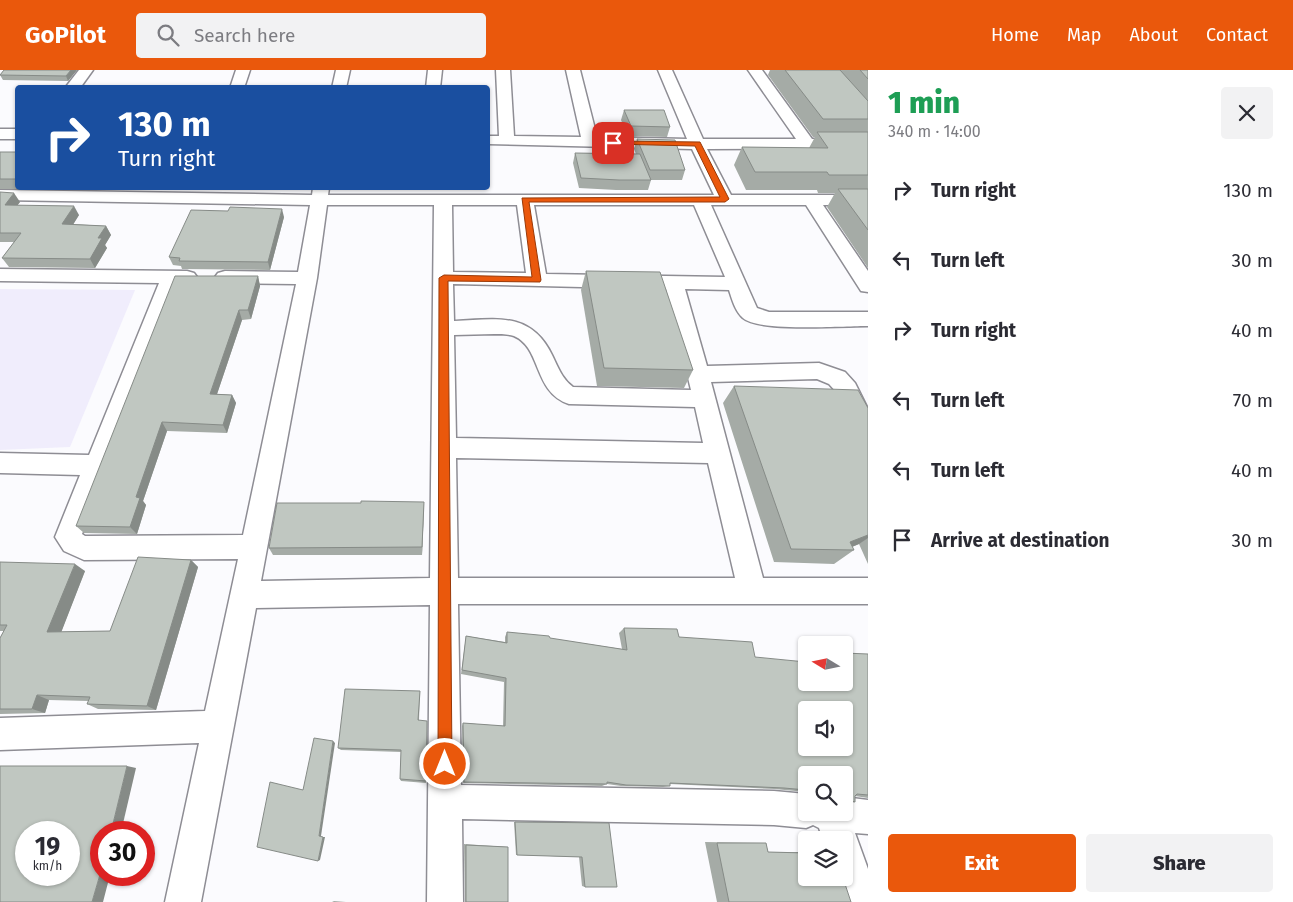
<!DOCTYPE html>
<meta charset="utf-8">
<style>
body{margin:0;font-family:"Fira Sans",sans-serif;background:#f2f2f3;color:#2b2b33;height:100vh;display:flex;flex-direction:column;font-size:19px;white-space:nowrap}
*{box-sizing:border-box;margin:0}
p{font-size:16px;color:#7c7c81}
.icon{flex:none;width:28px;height:28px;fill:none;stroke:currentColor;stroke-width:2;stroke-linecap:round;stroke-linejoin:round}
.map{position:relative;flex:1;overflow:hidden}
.panel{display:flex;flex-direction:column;background:#fff;width:425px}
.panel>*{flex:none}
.top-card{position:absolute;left:15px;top:15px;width:475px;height:105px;border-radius:5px;box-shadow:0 1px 4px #0004;background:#1a4fa0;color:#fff;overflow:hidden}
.needle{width:32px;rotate:280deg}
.buttons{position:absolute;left:798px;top:566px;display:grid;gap:10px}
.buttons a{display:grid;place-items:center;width:55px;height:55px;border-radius:5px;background:#fff;box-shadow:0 1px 4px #0004;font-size:25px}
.speed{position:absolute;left:15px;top:751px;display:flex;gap:10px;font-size:25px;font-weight:700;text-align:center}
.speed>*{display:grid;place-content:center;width:65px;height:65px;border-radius:50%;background:#fff;box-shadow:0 1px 4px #0004;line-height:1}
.speed small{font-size:12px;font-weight:400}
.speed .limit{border:8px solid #d22;background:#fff;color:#111}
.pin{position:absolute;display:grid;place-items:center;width:42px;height:42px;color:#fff;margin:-21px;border-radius:10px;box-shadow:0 2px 8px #0006}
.me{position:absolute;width:55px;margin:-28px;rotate:0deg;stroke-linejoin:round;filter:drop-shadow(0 0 4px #0008)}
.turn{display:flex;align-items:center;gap:18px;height:105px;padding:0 20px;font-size:22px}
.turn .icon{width:65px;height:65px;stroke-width:2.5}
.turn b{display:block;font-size:35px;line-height:42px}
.round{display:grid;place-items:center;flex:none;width:52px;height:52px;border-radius:5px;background:#f2f2f3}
.summary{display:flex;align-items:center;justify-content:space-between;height:85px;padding:0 20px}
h1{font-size:30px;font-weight:800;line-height:38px;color:#1e9e55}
.action{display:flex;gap:10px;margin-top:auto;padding:10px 20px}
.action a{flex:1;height:58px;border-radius:5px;background:#ea580c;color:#fff;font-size:20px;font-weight:800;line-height:58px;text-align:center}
.action a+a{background:#f2f2f3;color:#2b2b33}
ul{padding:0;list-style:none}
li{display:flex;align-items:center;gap:15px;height:70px;padding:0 20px}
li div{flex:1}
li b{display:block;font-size:19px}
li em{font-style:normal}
header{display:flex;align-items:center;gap:30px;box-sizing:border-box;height:70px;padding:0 25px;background:#ea580c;color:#fff}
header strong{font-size:24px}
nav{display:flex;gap:28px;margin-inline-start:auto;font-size:18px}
.search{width:350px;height:45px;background:#f2f2f3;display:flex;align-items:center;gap:12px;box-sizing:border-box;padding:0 18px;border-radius:5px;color:#7c7c81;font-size:19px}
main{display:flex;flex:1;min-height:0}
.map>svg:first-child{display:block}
.built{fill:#f0edfc}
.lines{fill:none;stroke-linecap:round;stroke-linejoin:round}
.street-casing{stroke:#8e8d94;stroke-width:3}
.street{fill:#fff;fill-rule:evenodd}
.wall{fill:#a5aba6}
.shaded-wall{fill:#868b87}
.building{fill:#c0c7c1;stroke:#868b87;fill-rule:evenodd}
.route{fill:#ea580c;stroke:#983908}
</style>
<header>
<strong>GoPilot</strong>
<div class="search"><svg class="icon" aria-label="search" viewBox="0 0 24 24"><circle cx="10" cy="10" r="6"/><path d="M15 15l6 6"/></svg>Search here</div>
<nav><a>Home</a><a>Map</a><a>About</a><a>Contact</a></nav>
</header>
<main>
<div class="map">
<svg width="868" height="832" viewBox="0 0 868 832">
<rect width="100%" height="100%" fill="#fbfbfe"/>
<polygon class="built" points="0,219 135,220 70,377 0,380"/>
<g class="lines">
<defs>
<g id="street">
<polygon points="79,0 93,0 80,18 65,18"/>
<polygon points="236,0 250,0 244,18 230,18"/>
<polygon points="336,0 350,0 346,18 332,18"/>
<polygon points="428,0 442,0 440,18 426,18"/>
<path d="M496,0H510L514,66L581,67L566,0H580L597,67L687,69L658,0H672L703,69H796L748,0H762L812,69L868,68V78L707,79L731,125H868V135H823L868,201V222L861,221L806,135H711L757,238L769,242H868V256C844,256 758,262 743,248C735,241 732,229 729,220L685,219L707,296L819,293L845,302L855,313L868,339V372L860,370L838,324L829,314L817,309L711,312L763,508H868V534H458L461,715L774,721L806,724V742H844V727L868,730V764L855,763L868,799V832H843L835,808H844V770H823L819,758L813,755L806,758L774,755L462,749L463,832H427L430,535L256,538L201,832H165L199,673L0,680V648L205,641L238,489L84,490L64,481L55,467L80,405L0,403V383L89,385L159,213L0,211V199L187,201L194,203L197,207L194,211L178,213L82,464L85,466L243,465L296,214L225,213L218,211L215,207L218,203L225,201L298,202L310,135L0,130V120L312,125L313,118H329L328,125H714L692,79L488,74V66H499ZM327,135H434L430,508L261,511L317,208ZM452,135H517L526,203L453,202ZM534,135H694L725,207L546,204ZM453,214L666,219L691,320L573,317C562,309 558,297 552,285C531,241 495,249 454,251ZM494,264C500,264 508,264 514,266C542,278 533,322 569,334L695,337L703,373L456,368L454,265ZM456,388L708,393L735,508H458Z"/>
<rect x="0" y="59" width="18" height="10"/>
</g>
</defs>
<use href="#street" class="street-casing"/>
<use href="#street" class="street"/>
</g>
<g class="wall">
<polygon points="4,0 77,0 68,11 3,10 0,5"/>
<polygon points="770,0 868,0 868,198 827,137 835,123 818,123 817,120 746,120 734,95 742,77 809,78 815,67 813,67 768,5"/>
<polygon points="624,40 670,57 667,67 628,66 621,50"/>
<polygon points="637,69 685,100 682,110 651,110 648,120 616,120 579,118 573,93 575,83 636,84 634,79"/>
<polygon points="0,82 18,82 18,118 31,118 30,119 0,119"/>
<polygon points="0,122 20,132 17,135 79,145 73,154 106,156 111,165 105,175 107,178 95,198 9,197 2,188 14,172 0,172"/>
<polygon points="284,147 270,200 182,199 181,196 173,195 169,187"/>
<polygon points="586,201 693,300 684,318 597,316 581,220"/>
<polygon points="258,206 260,216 251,249 242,250 217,324 232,325 236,333 227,363 167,361 143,431 146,435 137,464 84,463 76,456"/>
<polygon points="734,316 868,338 868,494 859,474 852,477 854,480 834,494 774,492 723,333"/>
<polygon points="424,432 422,485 273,485 269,478 361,433"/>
<polygon points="191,490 198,497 156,640 98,639 87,634 89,631 49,630 45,643 0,644 0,568 4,561 0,561 0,492 85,501 61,562 110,561"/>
<polygon points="624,558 679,567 755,587 806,612 868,584 868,728 855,726 855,732 844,733 844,705 806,705 806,722 774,719 670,714 670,716 663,717 621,716 607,714 602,716 463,713 462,656 463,653 503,656 504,612 461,604 466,566 505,572 505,567 507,562 622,579 619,563"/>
<polygon points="420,621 419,650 426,713 401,711 400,709 401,682 341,680 338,678"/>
<polygon points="514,752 609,753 585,817 582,816 579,787 516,785"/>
<polygon points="705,772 766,773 768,782 806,782 806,808 851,832 717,832"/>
<polygon points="464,774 508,777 508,832 465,832"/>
<polygon points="334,831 346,832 332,832"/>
</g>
<g class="shaded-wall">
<polygon points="71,0 77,0 68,11 66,6"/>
<polygon points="14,123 20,132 11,144 5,135"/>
<polygon points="74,136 79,145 68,163 62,154"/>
<polygon points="282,139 284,147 270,200 268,192"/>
<polygon points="106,156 111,165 105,175 107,178 95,198 90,189 98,168"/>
<polygon points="258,206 260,216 251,249 248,240"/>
<polygon points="239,240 242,250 214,333 210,324"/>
<polygon points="232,325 236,333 227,363 223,355"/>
<polygon points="162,352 167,361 143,431 146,435 137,464 130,457 136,427"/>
<polygon points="424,432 424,440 422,485 422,477"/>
<polygon points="868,465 868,468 859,474 844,480 850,472"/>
<polygon points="191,490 198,497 156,640 147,636"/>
<polygon points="75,494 85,501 59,568 47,562"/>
<polygon points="37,625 49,630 45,643 32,639"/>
<polygon points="333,671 335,673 321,766 319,766"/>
<polygon points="127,696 136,698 121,762 111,762"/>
<polygon points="323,767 325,767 320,790 318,791"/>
<polygon points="101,801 101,805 110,805 103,832 92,832"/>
</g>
<g class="building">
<polygon points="4,0 71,0 66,6 0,5"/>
<polygon points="785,0 840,0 868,31 868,49 823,49"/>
<polygon points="860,0 868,0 868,9"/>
<polygon points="624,40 664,40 670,57 631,56"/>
<polygon points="817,62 868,62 868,105 829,105 827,102 755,102 742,77 828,78"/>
<polygon points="637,69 675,70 685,100 650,100"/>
<rect x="0" y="82" width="18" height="27"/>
<polygon points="575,83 640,84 651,110 619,110 581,108"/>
<polygon points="838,119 868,119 868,160"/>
<polygon points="0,122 14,123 5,135 74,136 62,154 106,156 98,168 102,168 90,189 2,188 21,163 0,163"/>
<polygon points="230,137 282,139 268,192 179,191 180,188 169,187 191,140 228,141"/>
<polygon points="586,201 660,202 693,300 604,298"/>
<polygon points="175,206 258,206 248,240 239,240 210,324 232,325 223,355 162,352 136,427 140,428 130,457 76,456"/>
<polygon points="734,316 858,320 868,338 868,465 850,472 854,480 791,479"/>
<polygon points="361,431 424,432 422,477 269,478 277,433 361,433"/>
<polygon points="138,487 191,490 147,636 87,634 90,627 37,625 32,639 0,639 0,568 7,555 0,555 0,492 75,494 47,562 110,561"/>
<path d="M624,558L677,559L679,567L752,572L755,587L806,592V612H844V583L868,584V725L857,724L855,726V732L844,730V705H806V720L784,718L670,713V716L626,715L607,712V714L464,712L463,653L505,656L506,608L462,600L466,566L507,573V562L549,566L550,568L627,580ZM806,640H844V678H806Z"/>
<polygon points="345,619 420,621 418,650 427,651 426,711 400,709 401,680 338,678"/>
<polygon points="314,668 333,671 319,766 323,767 318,791 257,777 270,712 303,720"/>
<path d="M0,696H127L111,762H101V801L92,832H0ZM26,762H69V805H26Z"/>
<polygon points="515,752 609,753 617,817 585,817 582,787 517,785"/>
<polygon points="717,773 766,773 768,782 806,783 806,808 843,808 851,832 729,832"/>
<polygon points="466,775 508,777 508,832 466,832"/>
</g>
<polygon class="route" points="613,71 700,72 729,129 725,132 529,132 541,210 540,212 448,211 452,694 450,699 445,701 440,699 438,694 439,208 444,205 532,207 522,128 720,127 695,76 611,74 609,73"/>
</svg>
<div class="buttons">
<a><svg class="needle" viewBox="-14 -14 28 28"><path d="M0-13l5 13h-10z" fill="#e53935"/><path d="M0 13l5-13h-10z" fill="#7c7c81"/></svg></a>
<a><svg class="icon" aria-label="sound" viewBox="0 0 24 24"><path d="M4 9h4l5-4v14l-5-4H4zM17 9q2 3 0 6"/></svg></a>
<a><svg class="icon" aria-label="search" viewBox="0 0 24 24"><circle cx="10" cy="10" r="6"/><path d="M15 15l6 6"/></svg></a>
<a><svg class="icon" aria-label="layers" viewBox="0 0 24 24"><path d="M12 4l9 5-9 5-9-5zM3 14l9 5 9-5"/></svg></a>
</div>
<div class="speed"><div>19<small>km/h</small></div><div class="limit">30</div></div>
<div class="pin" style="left:613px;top:73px;background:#d93025"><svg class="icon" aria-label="arrive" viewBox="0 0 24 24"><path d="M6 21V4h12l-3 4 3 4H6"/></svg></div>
<svg class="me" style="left:445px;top:694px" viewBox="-20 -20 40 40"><circle r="17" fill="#ea580c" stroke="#fff" stroke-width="3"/><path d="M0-11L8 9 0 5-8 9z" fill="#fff"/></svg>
<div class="top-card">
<div class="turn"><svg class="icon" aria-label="right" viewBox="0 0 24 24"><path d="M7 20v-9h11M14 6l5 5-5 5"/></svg><div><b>130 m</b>Turn right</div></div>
</div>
</div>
<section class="panel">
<div class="summary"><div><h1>1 min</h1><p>340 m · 14:00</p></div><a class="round"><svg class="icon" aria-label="close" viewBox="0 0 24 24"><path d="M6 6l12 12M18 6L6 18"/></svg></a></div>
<ul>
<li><svg class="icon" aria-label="right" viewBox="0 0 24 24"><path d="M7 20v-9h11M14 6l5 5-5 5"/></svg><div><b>Turn right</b></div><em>130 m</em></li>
<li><svg class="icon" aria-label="left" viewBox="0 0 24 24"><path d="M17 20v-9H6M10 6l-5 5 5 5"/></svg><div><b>Turn left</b></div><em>30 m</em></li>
<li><svg class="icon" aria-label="right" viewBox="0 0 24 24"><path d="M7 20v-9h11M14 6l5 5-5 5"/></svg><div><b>Turn right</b></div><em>40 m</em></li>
<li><svg class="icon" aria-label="left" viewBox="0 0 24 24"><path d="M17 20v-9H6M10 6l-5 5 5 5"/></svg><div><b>Turn left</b></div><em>70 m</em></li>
<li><svg class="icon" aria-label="left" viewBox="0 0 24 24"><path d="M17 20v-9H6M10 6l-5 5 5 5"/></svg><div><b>Turn left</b></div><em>40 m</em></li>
<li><svg class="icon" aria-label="arrive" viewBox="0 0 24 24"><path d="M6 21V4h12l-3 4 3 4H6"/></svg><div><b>Arrive at destination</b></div><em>30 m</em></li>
</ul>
<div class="action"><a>Exit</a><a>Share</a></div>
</section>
</main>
